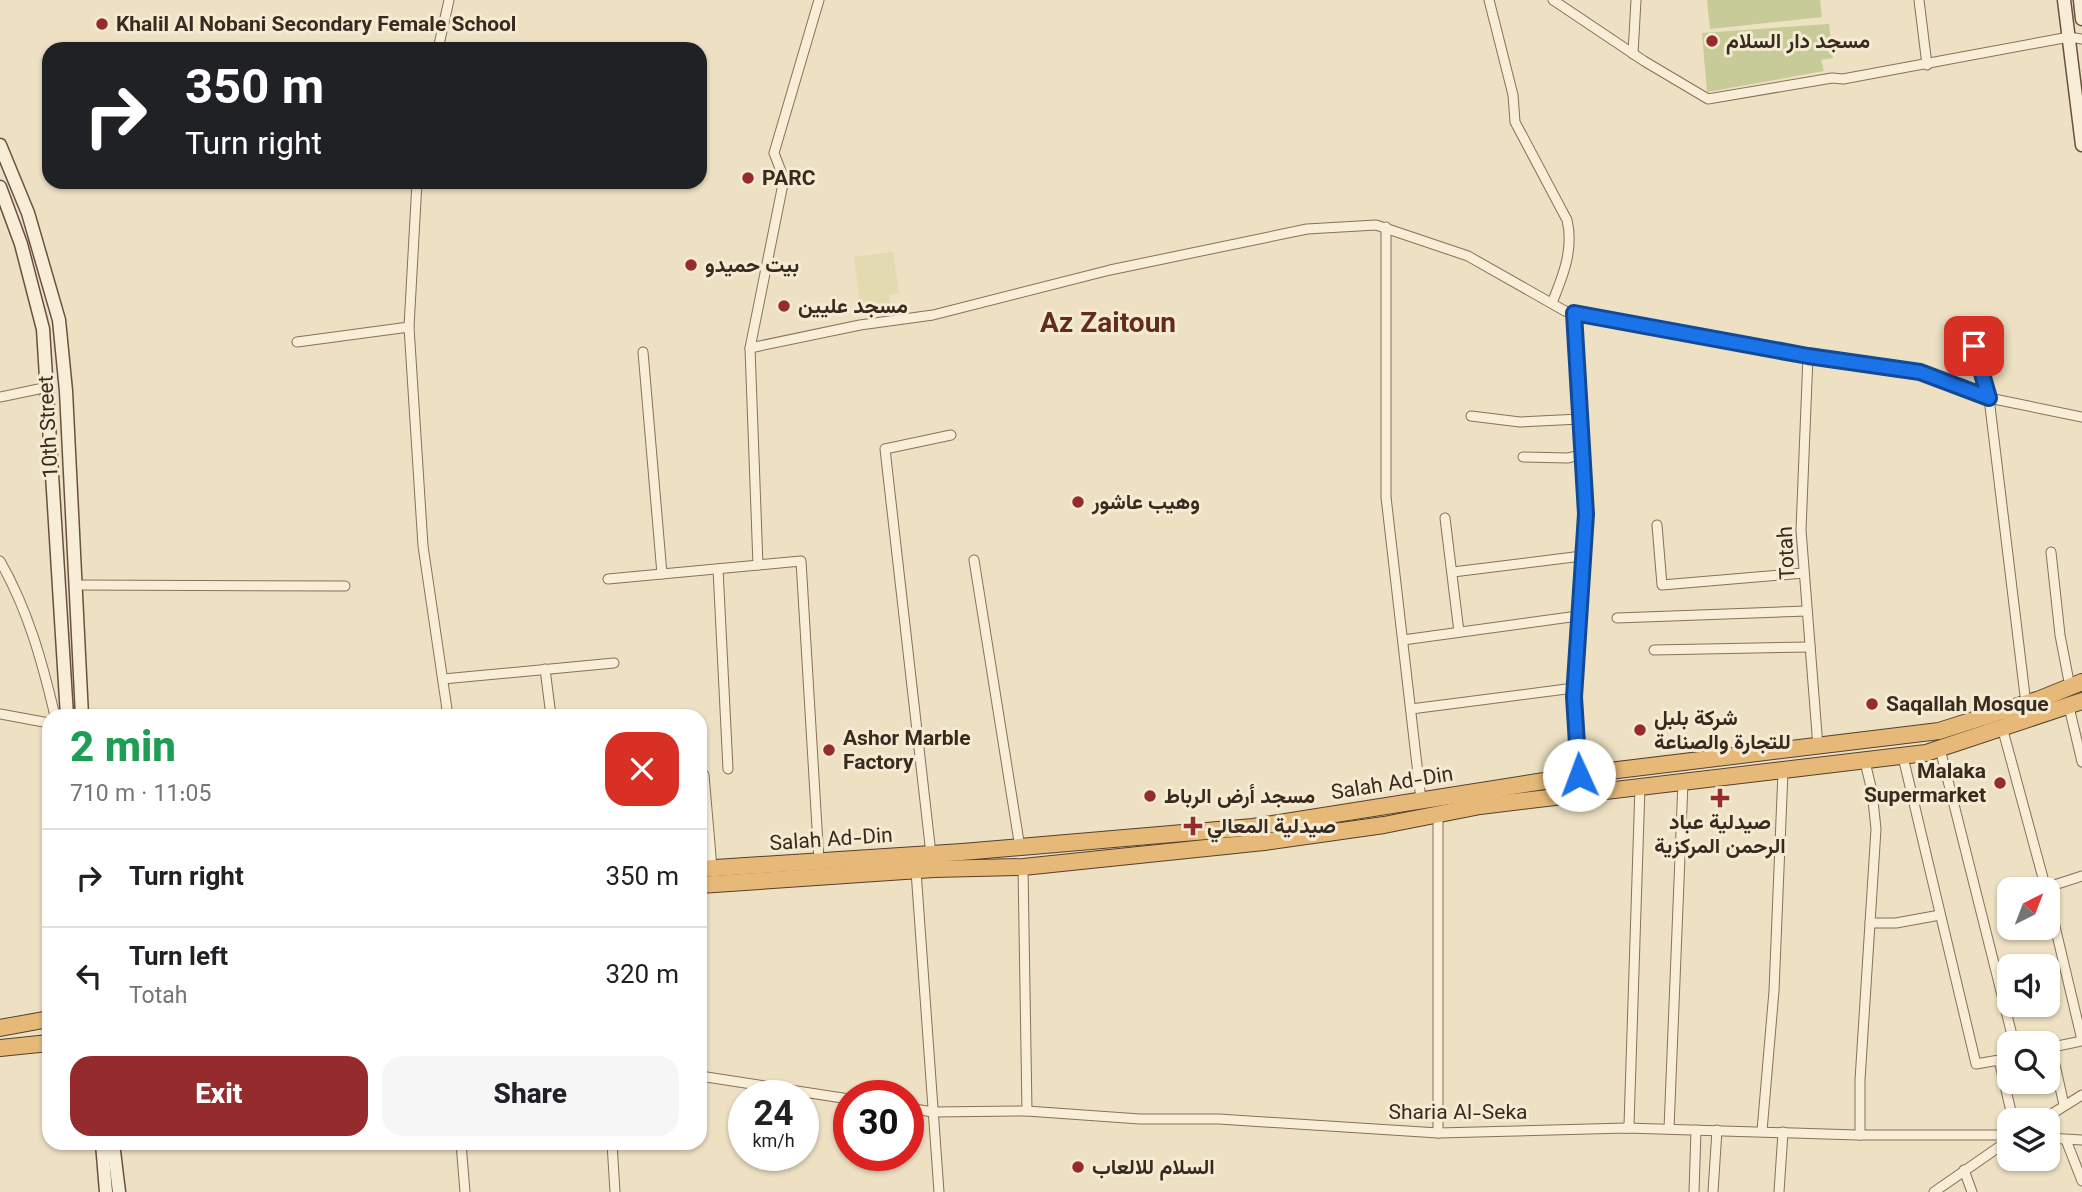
<!DOCTYPE html>
<meta charset="utf-8">
<style>
body{margin:0;font-family:Georgia,Vazirmatn,serif;background:#f6f6f6;color:#202124;height:100vh;display:flex;flex-direction:column;font-size:26px;white-space:nowrap}
*{box-sizing:border-box;margin:0}
p{font-size:23px;color:#757577}
.icon{flex:none;width:38px;height:38px;fill:none;stroke:currentColor;stroke-width:2;stroke-linecap:round;stroke-linejoin:round}
.map{position:relative;flex:1;overflow:hidden}
.sheet{position:absolute;left:42px;top:709px;width:665px;height:441px;display:flex;flex-direction:column;background:#fff;border-radius:21px;box-shadow:0 2px 5px #0004}
.sheet>*{flex:none}
.banner{position:absolute;left:42px;top:42px;width:665px;height:147px;border-radius:21px;box-shadow:0 2px 5px #0004;background:#202124;color:#fff;overflow:hidden}
.needle{width:46px;rotate:42deg}
.tools{position:absolute;left:1997px;top:877px;display:grid;gap:14px}
.tools a{display:grid;place-items:center;width:63px;height:63px;border-radius:14px;background:#fff;box-shadow:0 2px 5px #0004;font-size:35px}
.speed{position:absolute;left:728px;top:1080px;display:flex;gap:14px;font-size:35px;font-weight:700;text-align:center}
.speed>*{display:grid;place-content:center;width:91px;height:91px;border-radius:50%;background:#fff;box-shadow:0 2px 5px #0004;line-height:1}
.speed small{font-size:18px;font-weight:400}
.speed .limit{border:10px solid #d22;background:#fff;color:#111}
.pin{position:absolute;display:grid;place-items:center;width:60px;height:60px;color:#fff;margin:-30px;border-radius:14px;box-shadow:0 4px 10px #0006}
.me{position:absolute;width:77px;margin:-38px;rotate:358deg;stroke-linejoin:round;filter:drop-shadow(0 0 5px #0008)}
.turn{display:flex;align-items:center;gap:24px;height:147px;padding:0 28px;font-size:32px}
.turn .icon{width:91px;height:91px;stroke-width:2.5}
.turn b{display:block;font-size:49px;line-height:60px}
.round{display:grid;place-items:center;flex:none;width:74px;height:74px;border-radius:21px;background:#f6f6f6}
.head{display:flex;align-items:center;justify-content:space-between;height:119px;padding:0 28px}
h1{font-size:42px;font-weight:800;line-height:52px;color:#1e9e55}
.button{display:flex;gap:14px;margin-top:auto;padding:14px 28px}
.button a{flex:1;height:80px;border-radius:21px;background:#952b2d;color:#fff;font-size:28px;font-weight:800;line-height:80px;text-align:center}
.button a+a{background:#f6f6f6;color:#202124}
ul{padding:0;list-style:none}
li{display:flex;align-items:center;gap:21px;height:98px;padding:0 28px;border-top:2px solid #e0e0e0}
li div{flex:1}
li b{display:block;font-size:26px}
li em{font-style:normal}
.map>svg:first-child{display:block}
.farmland{fill:#e3dab0}
.green{fill:#c6cb97}
.lines{fill:none;stroke-linecap:round;stroke-linejoin:round}
.minor-casing{stroke:#87715a;stroke-width:11}
.secondary-casing{stroke:#69523d;stroke-width:15}
.trunk-casing{stroke:#553f2e;stroke-width:18}
.minor{stroke:#f8edd6;stroke-width:9}
.secondary{stroke:#f8edd6;stroke-width:12}
.trunk{stroke:#e6b978;stroke-width:16}
.route-casing{stroke:#114b97;stroke-width:18}
.route{stroke:#1a73e8;stroke-width:12}
.poi-dot{fill:#952b2d;stroke:#f5ead2;stroke-width:2.5}
.labels{text-anchor:middle;stroke-width:6;stroke-linejoin:round;paint-order:stroke}
.poi-label{font-size:21px;font-weight:bold;fill:#372a1e;stroke:#f5ead2;text-anchor:start}
.street-label{font-size:21px;fill:#372a1e;stroke:#f5ead2}
.district-label{font-size:28px;font-weight:bold;fill:#632b1e;stroke:#f5ead2}
</style>
<div class="map">
<svg width="2082" height="1192" viewBox="0 0 2082 1192">
<rect width="100%" height="100%" fill="#ede0c3"/>
<polygon class="farmland" points="893,252 899,293 889,295 890,308 861,312 854,257"/>
<g class="green">
<polygon points="1707,0 1820,0 1822,17 1710,29"/>
<polygon points="1829,24 1833,58 1821,60 1824,71 1707,92 1702,33"/>
</g>
<g class="lines">
<defs>
<g id="minor">
<path d="M1489,0L1513,95L1515,122L1567,220C1574,249 1563,276 1552,303"/>
<polyline points="1553,0 1644,61 1708,99 1832,78 1843,79 2069,37 2082,39"/>
<polyline points="1919,0 1927,65"/>
<polyline points="438,49 449,0"/>
<polyline points="1633,54 1636,0"/>
<polyline points="1386,227 1386,497 1421,800"/>
<polyline points="1574,313 1586,514 1574,697 1579,775"/>
<polyline points="1966,322 1989,398 2026,704"/>
<polyline points="409,327 417,182"/>
<polyline points="297,342 409,327 423,546 448,716"/>
<polyline points="750,348 860,325 933,315 1110,270 1307,229 1376,225 1468,256 1565,311 1808,356 1920,372 1989,398 2082,417"/>
<polyline points="643,352 662,574"/>
<polyline points="1808,356 1801,530 1818,747"/>
<polyline points="0,397 48,387"/>
<polyline points="1471,416 1520,422 1580,419"/>
<polyline points="1523,457 1568,458 1583,454"/>
<polyline points="1445,518 1459,632"/>
<polyline points="1657,525 1662,585 1804,573"/>
<polyline points="2051,552 2060,635 2070,687"/>
<polyline points="974,560 1020,848"/>
<path d="M0,561C28,610 42,661 55,716"/>
<polyline points="758,565 750,348 784,179 774,153 819,0"/>
<polyline points="718,569 728,769"/>
<polyline points="1453,572 1582,556"/>
<polyline points="608,579 801,561 819,861"/>
<polyline points="76,585 345,586"/>
<polyline points="1617,618 1807,611"/>
<polyline points="1403,640 1578,616"/>
<polyline points="1654,650 1810,647"/>
<polyline points="545,669 551,716"/>
<polyline points="443,679 614,663"/>
<polyline points="2069,707 2082,762"/>
<polyline points="1411,709 1574,688"/>
<polyline points="0,714 49,723"/>
<polyline points="2002,727 2046,889"/>
<polyline points="1940,749 2014,1043"/>
<polyline points="1903,757 1976,1064 1999,1060"/>
<polyline points="704,775 712,868"/>
<polyline points="1438,814 1438,1133"/>
<polyline points="931,854 885,449 951,435"/>
<polyline points="1023,867 1027,1111"/>
<polyline points="916,871 939,1192"/>
<polyline points="2045,888 2082,876"/>
<polyline points="2048,897 2082,1040"/>
<polyline points="1870,923 1896,923 1940,915"/>
<polyline points="2051,1047 2064,1105"/>
<polyline points="2048,1048 2082,1041"/>
<polyline points="2009,1057 1999,1060 2013,1120"/>
<polyline points="700,1076 849,1099"/>
<polyline points="908,1108 933,1112 1027,1111 1140,1119 1219,1119 1438,1133 1626,1128 1857,1135 2009,1135"/>
<polyline points="2042,1120 2082,1095"/>
<polyline points="1626,1128 1629,1125 1640,786"/>
<polyline points="1669,1129 1683,782"/>
<polyline points="1762,1131 1774,991 1783,771"/>
<polyline points="1860,1135 1860,1080 1876,829 1872,791 1865,762"/>
<polyline points="2048,1138 2082,1140"/>
<polyline points="2066,1140 2082,1181"/>
<polyline points="461,1143 465,1192"/>
<polyline points="612,1143 615,1192"/>
<polyline points="1964,1170 1972,1192"/>
<polyline points="1694,1192 1696,1130"/>
<polyline points="1713,1192 1717,1130"/>
<polyline points="1779,1192 1783,1132"/>
<polyline points="1934,1192 2009,1140"/>
</g>
<g id="secondary">
<polyline points="2064,0 2082,145"/>
<polyline points="2080,0 2082,19"/>
<polyline points="0,145 28,213 59,320 66,391 82,716"/>
<polyline points="0,187 21,244 43,329 67,716"/>
<polyline points="102,1143 106,1192"/>
<polyline points="113,1143 119,1192"/>
</g>
<g id="trunk">
<polyline points="700,869 962,852 1253,827 1601,772 1939,731 2040,699 2082,682"/>
<polyline points="700,885 934,869 1023,867 1264,842 1384,825 1480,806 1926,753 2082,701"/>
<polyline points="0,1028 49,1019"/>
<polyline points="0,1048 49,1043"/>
</g>
</defs>
<use href="#minor" class="minor-casing"/>
<use href="#secondary" class="secondary-casing"/>
<use href="#trunk" class="trunk-casing"/>
<use href="#minor" class="minor"/>
<use href="#secondary" class="secondary"/>
<use href="#trunk" class="trunk"/>
</g>
<g class="lines">
<defs>
<polyline id="route" points="1579,775 1574,697 1586,514 1574,313 1808,356 1920,372 1989,398 1974,346"/>
</defs>
<use href="#route" class="route-casing"/>
<use href="#route" class="route"/>
</g>
<g class="poi-dot">
<circle cx="102" cy="24" r="7"/>
<circle cx="1712" cy="41" r="7"/>
<circle cx="748" cy="178" r="7"/>
<circle cx="691" cy="265" r="7"/>
<circle cx="784" cy="306" r="7"/>
<circle cx="1078" cy="502" r="7"/>
<circle cx="1872" cy="704" r="7"/>
<circle cx="1640" cy="730" r="7"/>
<circle cx="829" cy="750" r="7"/>
<circle cx="2000" cy="783" r="7"/>
<circle cx="1150" cy="796" r="7"/>
<path d="M1716.5 787.5h7v7h7v7h-7v7h-7v-7h-7v-7h7z"/>
<path d="M1189.5 815.5h7v7h7v7h-7v7h-7v-7h-7v-7h7z"/>
<circle cx="1078" cy="1167" r="7"/>
</g>
<g class="labels">
<g class="poi-label">
<text x="116" y="31">Khalil Al Nobani Secondary Female School</text>
<text x="1726" y="48">مسجد دار السلام</text>
<text x="762" y="185">PARC</text>
<text x="705" y="272">بيت حميدو</text>
<text x="798" y="313">مسجد عليين</text>
<text x="1092" y="509">وهيب عاشور</text>
<text x="1886" y="711">Saqallah Mosque</text>
<text x="1654" y="725">شركة بلبل<tspan x="1654" dy="24">للتجارة والصناعة</tspan></text>
<text x="843" y="745">Ashor Marble<tspan x="843" dy="24">Factory</tspan></text>
<text x="1986" y="778" text-anchor="end">Malaka<tspan x="1986" dy="24">Supermarket</tspan></text>
<text x="1164" y="803">مسجد أرض الرباط</text>
<text x="1720" y="829" text-anchor="middle">صيدلية عباد<tspan x="1720" dy="24">الرحمن المركزية</tspan></text>
<text x="1207" y="833">صيدلية المعالي</text>
<text x="1092" y="1174">السلام للالعاب</text>
</g>
<g class="street-label">
<text transform="translate(48 427) rotate(-93)" y="7">10th Street</text>
<text transform="translate(1786 553) rotate(-93)" y="7">Totah</text>
<text transform="translate(1392 783) rotate(-9)" y="7">Salah Ad-Din</text>
<text transform="translate(831 839) rotate(-4)" y="7">Salah Ad-Din</text>
<text x="1458" y="1119">Sharia Al-Seka</text>
</g>
<g class="district-label">
<text x="1108" y="332">Az Zaitoun</text>
</g>
</g>
</svg>
<div class="tools">
<a><svg class="needle" viewBox="-14 -14 28 28"><path d="M0-13l5 13h-10z" fill="#e53935"/><path d="M0 13l5-13h-10z" fill="#757577"/></svg></a>
<a><svg class="icon" aria-label="sound" viewBox="0 0 24 24"><path d="M4 9h4l5-4v14l-5-4H4zM17 9q2 3 0 6"/></svg></a>
<a><svg class="icon" aria-label="search" viewBox="0 0 24 24"><circle cx="10" cy="10" r="6"/><path d="M15 15l6 6"/></svg></a>
<a><svg class="icon" aria-label="layers" viewBox="0 0 24 24"><path d="M12 4l9 5-9 5-9-5zM3 14l9 5 9-5"/></svg></a>
</div>
<div class="speed"><div>24<small>km/h</small></div><div class="limit">30</div></div>
<div class="pin" style="left:1974px;top:346px;background:#d93025"><svg class="icon" aria-label="arrive" viewBox="0 0 24 24"><path d="M6 21V4h12l-3 4 3 4H6"/></svg></div>
<svg class="me" style="left:1579px;top:775px" viewBox="-20 -20 40 40"><circle r="19" fill="#fff"/><path d="M0-13L10 11 0 6-10 11z" fill="#1a73e8"/></svg>
<div class="banner">
<div class="turn"><svg class="icon" aria-label="right" viewBox="0 0 24 24"><path d="M7 20v-9h11M14 6l5 5-5 5"/></svg><div><b>350 m</b>Turn right</div></div>
</div>
<section class="sheet">
<div class="head"><div><h1>2 min</h1><p>710 m · 11:05</p></div><a class="round" style="background:#d93025;color:#fff"><svg class="icon" aria-label="close" viewBox="0 0 24 24"><path d="M6 6l12 12M18 6L6 18"/></svg></a></div>
<ul>
<li><svg class="icon" aria-label="right" viewBox="0 0 24 24"><path d="M7 20v-9h11M14 6l5 5-5 5"/></svg><div><b>Turn right</b></div><em>350 m</em></li>
<li><svg class="icon" aria-label="left" viewBox="0 0 24 24"><path d="M17 20v-9H6M10 6l-5 5 5 5"/></svg><div><b>Turn left</b><p>Totah</p></div><em>320 m</em></li>
</ul>
<div class="button"><a>Exit</a><a>Share</a></div>
</section>
</div>
